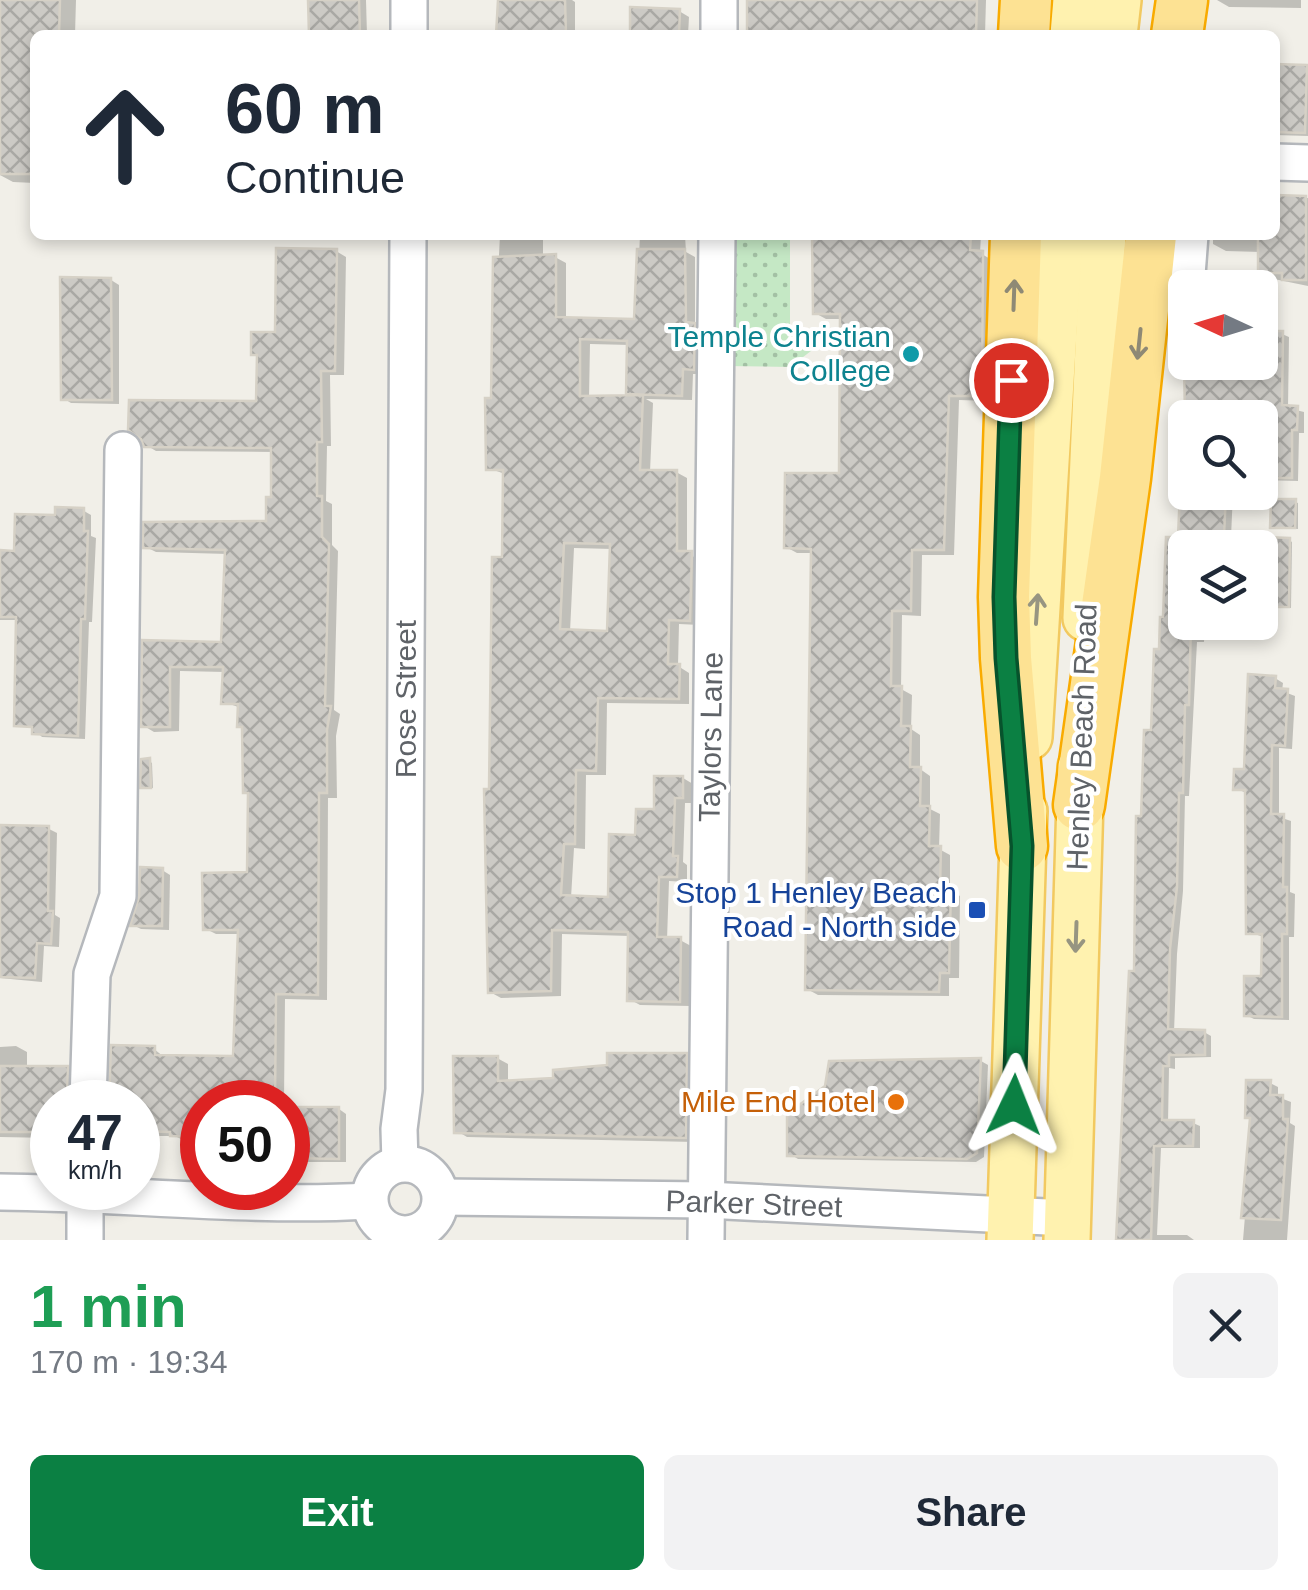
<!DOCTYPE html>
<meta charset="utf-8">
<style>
body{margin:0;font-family:Arial,sans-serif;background:#f2f2f3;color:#1f2937;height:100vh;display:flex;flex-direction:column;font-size:38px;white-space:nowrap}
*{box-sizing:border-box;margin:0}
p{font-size:32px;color:#747a83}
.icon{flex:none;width:55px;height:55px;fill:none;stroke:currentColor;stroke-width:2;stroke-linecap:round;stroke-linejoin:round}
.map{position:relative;height:1240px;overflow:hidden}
.panel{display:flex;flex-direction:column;background:#fff;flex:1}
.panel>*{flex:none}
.banner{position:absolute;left:30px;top:30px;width:1250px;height:210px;border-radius:15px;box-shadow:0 5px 15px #0003;background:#fff;color:#1f2937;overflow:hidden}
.needle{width:65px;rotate:274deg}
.fabs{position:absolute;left:1168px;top:270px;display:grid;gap:20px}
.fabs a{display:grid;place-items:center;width:110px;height:110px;border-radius:15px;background:#fff;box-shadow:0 5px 15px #0003;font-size:50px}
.speed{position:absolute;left:30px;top:1080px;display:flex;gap:20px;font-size:50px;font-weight:700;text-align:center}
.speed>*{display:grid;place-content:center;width:130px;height:130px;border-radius:50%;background:#fff;box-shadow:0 5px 15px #0003;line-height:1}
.speed small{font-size:25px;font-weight:400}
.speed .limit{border:15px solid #d22;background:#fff;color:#111}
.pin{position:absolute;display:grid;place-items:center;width:85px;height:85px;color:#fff;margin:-42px;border:5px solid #fff;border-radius:50%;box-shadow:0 2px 10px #0007}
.me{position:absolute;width:110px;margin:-55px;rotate:2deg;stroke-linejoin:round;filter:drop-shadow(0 0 8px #0008)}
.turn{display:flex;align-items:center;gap:35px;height:210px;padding:0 30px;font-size:45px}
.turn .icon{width:130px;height:130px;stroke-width:2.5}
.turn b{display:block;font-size:70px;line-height:85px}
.round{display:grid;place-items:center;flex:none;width:105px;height:105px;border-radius:15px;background:#f2f2f3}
.summary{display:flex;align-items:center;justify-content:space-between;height:170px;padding:0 30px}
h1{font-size:60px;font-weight:700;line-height:75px;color:#1e9e55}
.primary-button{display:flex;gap:20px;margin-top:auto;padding:20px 30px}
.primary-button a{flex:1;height:115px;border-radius:15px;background:#0b8043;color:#fff;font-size:40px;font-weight:700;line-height:115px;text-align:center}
.primary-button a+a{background:#f2f2f3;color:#1f2937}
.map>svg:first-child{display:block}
.grass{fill:url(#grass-dots)}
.shadow{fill:#0003;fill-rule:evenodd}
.building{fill:url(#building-cross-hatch);stroke:#d6d1c6;stroke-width:2.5;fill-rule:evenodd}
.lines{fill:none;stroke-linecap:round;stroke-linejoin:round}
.minor-casing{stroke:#b5b8bc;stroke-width:40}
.major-casing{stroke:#f2c960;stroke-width:50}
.highway-casing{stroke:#f9ab00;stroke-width:55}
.minor{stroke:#fff;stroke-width:35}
.major{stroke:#fff2af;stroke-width:45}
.highway{stroke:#fde293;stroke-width:50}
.oneway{stroke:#8e8975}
.oneway2{stroke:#979581}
.route-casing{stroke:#07532c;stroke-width:25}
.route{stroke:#0b8043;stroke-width:18}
.culture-dot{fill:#0f9aa8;stroke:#fff;stroke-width:4}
.transit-dot{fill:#1a4fb4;stroke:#fff;stroke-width:4}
.food-dot{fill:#e8710a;stroke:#fff;stroke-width:4}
.labels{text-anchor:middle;stroke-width:8;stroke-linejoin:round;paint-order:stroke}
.culture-label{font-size:30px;fill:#0d838f;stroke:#fff;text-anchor:end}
.street-label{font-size:30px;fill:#5f6368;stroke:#fff}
.transit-label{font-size:30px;fill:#164399;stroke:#fff;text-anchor:end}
.food-label{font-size:30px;fill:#c56008;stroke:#fff;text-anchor:end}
</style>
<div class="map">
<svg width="1308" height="1240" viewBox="0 0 1308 1240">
<defs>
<pattern id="grass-dots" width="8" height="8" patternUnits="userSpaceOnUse" patternTransform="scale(2.5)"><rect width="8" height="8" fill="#c5e8c5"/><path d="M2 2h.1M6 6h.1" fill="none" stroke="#a3c0a4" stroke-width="1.8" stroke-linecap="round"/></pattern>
<pattern id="building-cross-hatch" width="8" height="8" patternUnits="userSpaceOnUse" patternTransform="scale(2.5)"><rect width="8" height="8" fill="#cccac5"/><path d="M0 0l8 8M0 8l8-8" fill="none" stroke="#a9a8a4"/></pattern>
</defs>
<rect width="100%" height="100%" fill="#f1efe8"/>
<polygon class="grass" points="727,235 790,235 790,334 832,335 790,367 725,366"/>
<g class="shadow">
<polygon points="0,0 76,0 75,35 35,35 35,183 13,182 0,175"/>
<polygon points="310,0 366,0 367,35 311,35"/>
<polygon points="512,0 572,0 575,2 575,35 499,35"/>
<polygon points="749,0 986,0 985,35 749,35"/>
<polygon points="1217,0 1301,0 1301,8 1229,7"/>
<polygon points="679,11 689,17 688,35 633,35"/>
<polygon points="1275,66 1308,68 1308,136 1275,135"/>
<polygon points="1275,198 1308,198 1308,286 1274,279 1261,271 1261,252 1226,251 1213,244 1213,235 1275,235"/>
<path d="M500,235H543V257H555L566,263V320L636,321L640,235H685L686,252L695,257V326L705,331L704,374H693L692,400L646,399L653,403L650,472H676L687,478V554L702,560L700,625L679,624L678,666L689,673V704L607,703L606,775H586L585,849L574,848L571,898L611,899L637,838L683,778L693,784V803H685L683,862L687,865V882L669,881L667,940H680L691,946L690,1006L640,1005L629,999L630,936L562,934L561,996L501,998L490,992L491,791L504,559L505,474L488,468ZM590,344L630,345L628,392L636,397L589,398ZM574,548L612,549L610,633L570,632Z"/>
<polygon points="815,235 981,235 980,253 992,260 992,401 959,400 954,555 922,555 921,616 902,615 901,689 912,695 911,729 920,735 920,769 930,776 930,809 940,814 939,849 950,855 950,890 960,896 959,978 949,978 949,996 818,995 807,989 813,553 797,553 786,547 842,476 843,319 826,319 815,313"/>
<polygon points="336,251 346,257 344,375 330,375 331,446 327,446 326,501 332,504 332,545 338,551 334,710 340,714 336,736 337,798 328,798 327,1000 285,999 284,1102 202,1102 202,1141 183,1140 175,1136 138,1136 138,1102 110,1102 113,1048 154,1049 164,1057 236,1059 240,934 216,934 206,929 250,874 251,795 245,792 245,728 241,708 224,702 225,672 180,671 179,731 154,732 144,726 145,643 224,645 228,554 156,552 146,547 268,524 273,499 274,452 156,451 146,445 259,404 259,357 253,353 277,335"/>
<polygon points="111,280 119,285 119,404 71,403 63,398"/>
<polygon points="1260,333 1282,334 1289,337 1288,408 1304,412 1304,433 1299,433 1298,481 1260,480"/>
<polygon points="1187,492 1233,492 1231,538 1227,537 1226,548 1185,548 1185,622 1205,622 1204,642 1197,642 1189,796 1185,796 1183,891 1177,954 1174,1032 1204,1032 1211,1036 1211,1057 1175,1058 1175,1069 1169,1068 1168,1123 1193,1123 1200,1126 1200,1148 1161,1148 1157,1235 1187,1235 1194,1240 1117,1240 1136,974 1143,818 1161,652 1179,572"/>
<polygon points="1295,502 1298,503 1298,529 1273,527"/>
<polygon points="84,511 91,515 91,536 96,538 92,622 89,622 85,739 42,737 34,729 17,724 19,620 0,620 0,553 16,553 58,518"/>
<polygon points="1289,540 1292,542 1291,608 1270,607 1267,606"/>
<polygon points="1275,678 1283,683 1282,691 1295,696 1292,749 1279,748 1279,817 1291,821 1290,892 1295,894 1294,937 1289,937 1289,1020 1254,1019 1246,1015 1264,978 1264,937 1248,932 1247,793 1236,789 1247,772"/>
<polygon points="149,761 152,763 153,788 143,787"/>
<polygon points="0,828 49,829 57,833 55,915 60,918 59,947 44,946 42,982 0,978"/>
<polygon points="162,870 170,875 169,930 141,929 133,925"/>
<polygon points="16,1046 27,1052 27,1068 67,1068 77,1074 76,1102 52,1102 52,1138 0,1137 0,1047"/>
<polygon points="686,1055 696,1061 695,1142 467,1137 457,1131 497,1058 508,1064 508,1083 555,1080"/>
<polygon points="981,1061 988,1065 984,1157 976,1162 798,1159 790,1154"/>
<polygon points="1270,1083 1278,1087 1278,1097 1291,1102 1290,1123 1295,1126 1287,1240 1243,1240 1253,1120 1247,1117"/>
<polygon points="339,1109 346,1114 346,1162 298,1162 290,1157"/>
</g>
<g class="building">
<polygon points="0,0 60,0 59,35 35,35 35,174 0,174"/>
<polygon points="308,0 359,0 360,35 309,35"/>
<polygon points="498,0 565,0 566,35 496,35"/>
<polygon points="747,0 977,0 976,35 747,35"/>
<polygon points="630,7 680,9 679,35 630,35"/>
<polygon points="1275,64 1307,65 1305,133 1275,132"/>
<polygon points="1275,195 1306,196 1306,280 1282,280 1282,273 1258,273 1258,235 1275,235"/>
<polygon points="812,235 971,235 970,250 983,251 982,396 949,396 944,550 912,550 911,611 892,611 891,686 902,686 901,726 911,726 910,767 921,767 920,806 930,806 929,846 941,846 940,888 951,888 949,973 940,973 939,992 805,990 811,549 784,548 785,473 839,473 840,314 813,314"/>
<polygon points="276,248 337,249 335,371 321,371 322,442 317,442 317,496 322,496 322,537 329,544 325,706 331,706 327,730 327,793 319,793 318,995 276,994 275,1102 202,1102 202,1137 170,1136 170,1132 138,1131 138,1102 109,1102 111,1045 155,1046 155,1055 233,1056 238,930 203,930 202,873 247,872 248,793 243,793 242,727 237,727 238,704 221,704 223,667 170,667 170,727 141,727 142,640 221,642 225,550 143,548 143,522 266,521 266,497 271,497 271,448 144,447 141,439 128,430 129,400 256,401 257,355 251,355 251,332 275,332"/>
<path d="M637,249H685L686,322L695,323L694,370L683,369L682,396L626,394L627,341L580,339V396L643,395L640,470H677V551H692L690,621L669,620L668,664H680L679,699L598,698L596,771L576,770L575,844H564L561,895L608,897L609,834L635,835L636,809H654V776H683V798H675L673,856H678L677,877H659L657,937H681L680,1002L627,1001L628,932L552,930L551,991L488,993L484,789H489L492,557H502L503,470H486L485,398H491L493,257L556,254V317L634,319ZM564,543L610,544L607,631L560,629Z"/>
<polygon points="60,277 111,278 112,400 61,400"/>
<polygon points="1260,331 1283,331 1282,405 1298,406 1297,430 1292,430 1292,478 1263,478 1264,418 1185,418 1184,362 1260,362"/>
<polygon points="1180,491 1226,494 1224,535 1221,535 1220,548 1185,548 1185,622 1191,622 1189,705 1185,705 1183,793 1179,793 1177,887 1170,949 1168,1029 1205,1030 1205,1055 1169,1055 1169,1066 1163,1066 1162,1120 1194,1120 1193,1146 1154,1146 1151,1240 1116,1240 1129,971 1134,971 1136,816 1141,816 1144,730 1151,730 1154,649 1159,649 1160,617 1163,617 1166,537 1178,537"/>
<polygon points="1271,499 1296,499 1295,528 1270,528"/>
<polygon points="55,507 84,508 84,531 88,531 85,619 81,619 78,736 32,734 32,727 14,726 16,617 0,617 0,550 14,551 15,514 55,515"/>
<polygon points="1265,537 1290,538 1289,607 1264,607"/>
<polygon points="1248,674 1276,676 1275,688 1288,689 1285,746 1272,745 1271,814 1284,814 1283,887 1287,887 1287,934 1282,934 1282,1017 1244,1016 1244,976 1261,976 1262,934 1246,934 1245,790 1233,790 1234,769 1244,769"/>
<polygon points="150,758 151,788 140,788 141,759"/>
<polygon points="0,825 49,826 48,911 53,911 51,944 37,943 35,978 0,977"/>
<polygon points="140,867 163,868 162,926 130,926 139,897"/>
<polygon points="607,1053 687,1053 686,1138 454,1133 453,1056 498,1056 498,1081 553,1078 553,1070 607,1065"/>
<polygon points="981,1058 977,1153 967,1159 787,1156 787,1114 825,1086 829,1061"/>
<polygon points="0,1066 68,1066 67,1102 52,1102 52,1132 0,1132"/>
<polygon points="1246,1080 1271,1080 1270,1095 1283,1095 1283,1119 1288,1119 1281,1220 1241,1218 1250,1118 1245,1118"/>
<polygon points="288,1107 339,1107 339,1159 288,1158"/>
</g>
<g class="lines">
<defs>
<g id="minor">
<polyline points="409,35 409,0"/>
<polyline points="719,35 719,0"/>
<polyline points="1275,162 1308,163"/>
<polyline points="1186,288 1190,235"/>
<polyline points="88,1102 92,974 118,896 123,450"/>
<polyline points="400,1163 399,1129 404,1090 408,235"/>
<circle cx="405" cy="1199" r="35"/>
<path d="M0,1192C123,1193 246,1208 369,1201"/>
<polyline points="441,1197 706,1200 1068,1218"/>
<polyline points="85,1240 85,1188"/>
<polyline points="706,1240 717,235"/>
</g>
<g id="major">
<polyline points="1073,35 1076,0"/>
<polyline points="1114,35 1118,0"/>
<polyline points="1086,618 1103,235"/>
<polyline points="1029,737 1060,235"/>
<polyline points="1010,1240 1024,811"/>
<polyline points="1067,1240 1081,767"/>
</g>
<g id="highway">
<polyline points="1024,35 1026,0"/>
<polyline points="1177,35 1182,0"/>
<polyline points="1016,235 1004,597 1006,658 1022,846"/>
<polyline points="1079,805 1125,478 1151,235"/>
</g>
</defs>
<use href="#minor" class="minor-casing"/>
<use href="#major" class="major-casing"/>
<use href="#highway" class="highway-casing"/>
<use href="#minor" class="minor"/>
<use href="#major" class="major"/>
<use href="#highway" class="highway"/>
</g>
<defs><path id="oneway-shaft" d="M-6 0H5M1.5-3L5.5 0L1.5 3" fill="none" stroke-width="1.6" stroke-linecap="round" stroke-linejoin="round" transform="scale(2.5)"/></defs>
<g class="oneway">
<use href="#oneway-shaft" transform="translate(1014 295) rotate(-88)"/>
<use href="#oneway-shaft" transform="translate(1139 344) rotate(96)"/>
</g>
<g class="oneway2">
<use href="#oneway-shaft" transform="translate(1037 609) rotate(-86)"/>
<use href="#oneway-shaft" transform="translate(1076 937) rotate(92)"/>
</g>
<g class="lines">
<defs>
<polyline id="route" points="1011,380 1004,597 1006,658 1022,846 1014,1105"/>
</defs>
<use href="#route" class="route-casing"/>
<use href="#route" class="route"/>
</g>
<circle class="culture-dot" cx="911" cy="354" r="10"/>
<rect class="transit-dot" x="967" y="900" width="20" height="20" rx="5"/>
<circle class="food-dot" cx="896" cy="1102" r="10"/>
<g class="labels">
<g class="culture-label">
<text x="891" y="347">Temple Christian<tspan x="891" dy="34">College</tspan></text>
</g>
<g class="street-label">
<text transform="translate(406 699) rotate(-90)" y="10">Rose Street</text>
<text transform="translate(711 737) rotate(-89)" y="10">Taylors Lane</text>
<text transform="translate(1082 737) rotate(-88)" y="10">Henley Beach Road</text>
<text transform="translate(754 1204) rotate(2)" y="10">Parker Street</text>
</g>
<g class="transit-label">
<text x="957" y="903">Stop 1 Henley Beach<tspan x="957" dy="34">Road - North side</tspan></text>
</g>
<g class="food-label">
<text x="876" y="1112">Mile End Hotel</text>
</g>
</g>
</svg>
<div class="fabs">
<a><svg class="needle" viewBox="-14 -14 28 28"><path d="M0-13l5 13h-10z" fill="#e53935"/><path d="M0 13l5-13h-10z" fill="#747a83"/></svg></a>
<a><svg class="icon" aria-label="search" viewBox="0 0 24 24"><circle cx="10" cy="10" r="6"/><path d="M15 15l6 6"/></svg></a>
<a><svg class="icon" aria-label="layers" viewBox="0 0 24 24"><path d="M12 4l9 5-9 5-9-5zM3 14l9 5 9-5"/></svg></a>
</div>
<div class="speed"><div>47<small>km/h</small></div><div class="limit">50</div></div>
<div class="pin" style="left:1011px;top:380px;background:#d93025"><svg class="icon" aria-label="arrive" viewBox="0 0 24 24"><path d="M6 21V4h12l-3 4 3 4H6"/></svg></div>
<svg class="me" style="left:1014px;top:1105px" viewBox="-20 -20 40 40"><path d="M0-17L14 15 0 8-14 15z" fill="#0b8043" stroke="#fff" stroke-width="4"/></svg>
<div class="banner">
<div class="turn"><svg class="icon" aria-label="ahead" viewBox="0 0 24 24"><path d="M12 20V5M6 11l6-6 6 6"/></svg><div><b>60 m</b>Continue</div></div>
</div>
</div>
<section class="panel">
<div class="summary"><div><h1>1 min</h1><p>170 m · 19:34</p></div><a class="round"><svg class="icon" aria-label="close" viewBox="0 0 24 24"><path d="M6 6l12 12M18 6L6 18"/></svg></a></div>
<div class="primary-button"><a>Exit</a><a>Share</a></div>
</section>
